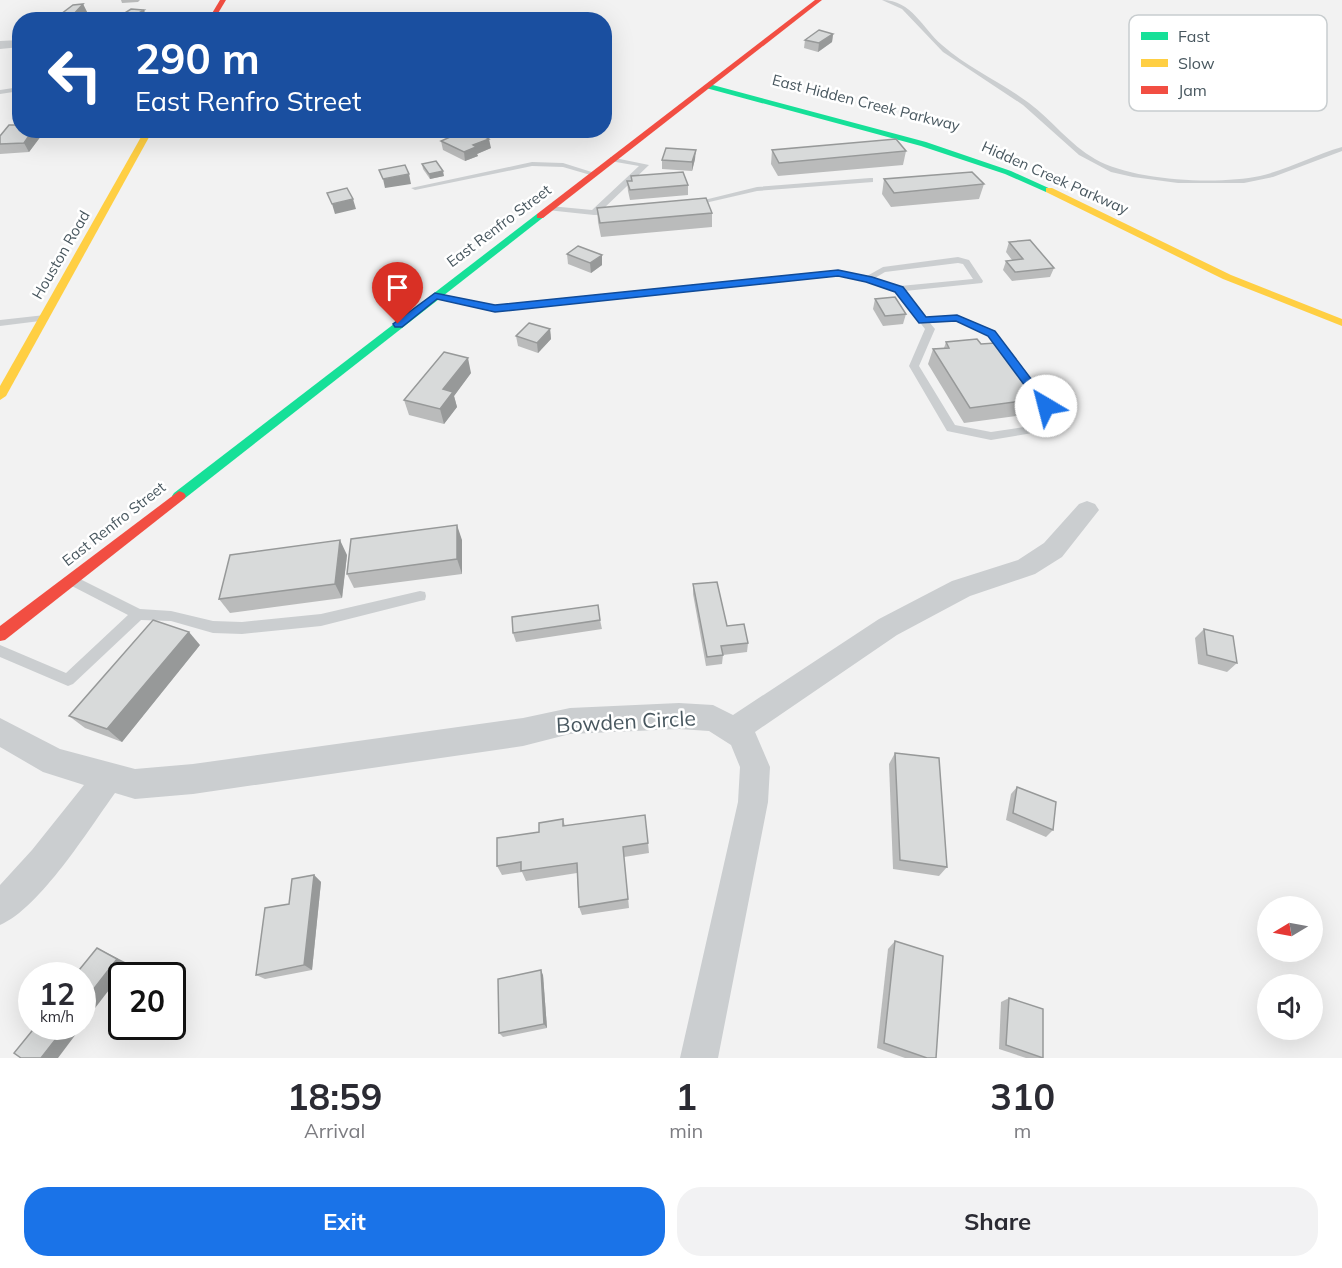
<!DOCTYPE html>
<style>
body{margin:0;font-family:Mulish,sans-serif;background:#f2f2f3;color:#2b2b33;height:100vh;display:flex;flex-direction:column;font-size:22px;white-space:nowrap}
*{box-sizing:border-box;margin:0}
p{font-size:20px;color:#7c7c81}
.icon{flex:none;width:33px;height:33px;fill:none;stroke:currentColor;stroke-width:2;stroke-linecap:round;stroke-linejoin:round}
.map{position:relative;height:1058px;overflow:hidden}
.side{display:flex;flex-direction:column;background:#fff;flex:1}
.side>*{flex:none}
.top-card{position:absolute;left:12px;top:12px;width:600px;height:126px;border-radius:24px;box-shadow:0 6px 24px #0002;background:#1a4fa0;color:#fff;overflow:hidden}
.needle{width:39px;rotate:260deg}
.fabs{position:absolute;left:1257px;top:896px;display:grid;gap:12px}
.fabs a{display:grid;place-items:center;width:66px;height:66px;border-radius:50%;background:#fff;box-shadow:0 6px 24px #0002;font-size:30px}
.speed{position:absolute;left:18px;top:962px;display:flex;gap:12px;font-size:30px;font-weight:700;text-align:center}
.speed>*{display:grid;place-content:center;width:78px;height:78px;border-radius:50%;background:#fff;box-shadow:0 6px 24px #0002;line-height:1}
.speed small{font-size:15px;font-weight:400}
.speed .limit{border:3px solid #111;border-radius:9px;background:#fff;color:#111}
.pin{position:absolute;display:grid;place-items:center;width:51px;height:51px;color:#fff;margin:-62px -26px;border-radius:50% 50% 50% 0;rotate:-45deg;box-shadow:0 0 6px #0007}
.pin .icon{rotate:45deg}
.me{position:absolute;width:66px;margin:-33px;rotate:323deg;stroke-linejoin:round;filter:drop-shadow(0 0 4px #0008)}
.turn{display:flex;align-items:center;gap:21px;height:126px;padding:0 24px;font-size:27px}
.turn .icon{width:78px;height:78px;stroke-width:2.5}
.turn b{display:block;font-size:42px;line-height:51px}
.eta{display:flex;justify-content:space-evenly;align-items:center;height:102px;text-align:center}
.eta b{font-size:36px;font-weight:700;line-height:42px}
.button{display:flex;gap:12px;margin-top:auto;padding:12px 24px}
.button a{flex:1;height:69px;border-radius:24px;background:#1a73e8;color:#fff;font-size:24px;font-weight:700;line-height:69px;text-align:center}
.button a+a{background:#f2f2f3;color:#2b2b33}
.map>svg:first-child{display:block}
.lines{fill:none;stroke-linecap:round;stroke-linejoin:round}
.lane{fill:#cbced0;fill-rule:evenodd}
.street{fill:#cbced0;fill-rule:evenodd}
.fast{fill:#16e098;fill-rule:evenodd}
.slow{fill:#ffcf43;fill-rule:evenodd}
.jam{fill:#f24e42;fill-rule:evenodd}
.wall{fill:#babbbb}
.shaded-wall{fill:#979999}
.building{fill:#d8dada;stroke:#979999;stroke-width:1.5}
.route{fill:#1a73e8;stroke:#114b97;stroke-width:1.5}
.labels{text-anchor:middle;stroke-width:5;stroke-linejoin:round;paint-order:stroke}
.far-street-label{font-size:15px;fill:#48575f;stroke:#fff}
.near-street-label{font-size:21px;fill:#48575f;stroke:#fff}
.key{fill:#fff;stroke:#c8cdcf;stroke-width:1.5}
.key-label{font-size:16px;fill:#48575f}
</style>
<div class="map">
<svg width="1342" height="1058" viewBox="0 0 1342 1058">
<rect width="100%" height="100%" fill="#f2f2f2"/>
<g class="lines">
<g class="lane">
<path d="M882,0C912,0 922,28 942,45C968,68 1001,82 1029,103C1052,120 1070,145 1095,159C1133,181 1217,185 1260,176C1289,169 1314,155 1342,147V151L1273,177L1244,183H1178L1133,177L1111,172L1079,155L1023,105L943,52L902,9Z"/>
<polygon points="20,87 20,91 0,94 0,90"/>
<polygon points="610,157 649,165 602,210 615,210 615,214 594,215 547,210 546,208 550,206 592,210 639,166 610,161"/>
<polygon points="532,162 563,163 598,174 594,176 563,167 532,166 415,190 411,188"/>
<polygon points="870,178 873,178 873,182 757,191 692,206 688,204 757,187"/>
<path d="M958,257L969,260L983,281L982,283L905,291L926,318L957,315L994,332L1063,422L1064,425L1063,428L991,440L947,431L909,366L925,329L896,291L866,281L838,276L495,311L436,299L431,296L436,293L495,305L838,270L867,276L883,267ZM958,263L963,264L973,279L900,286L875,278L885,272ZM956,321L988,336L1052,423L991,432L955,425L919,366L935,329L930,323Z"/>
<polygon points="45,315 48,316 48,320 0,326 0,320"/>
<polygon points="72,575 140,609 171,611 213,621 242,622 321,614 420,591 425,592 426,596 425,600 420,601 321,626 242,634 213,633 171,621 141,620 73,684 68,686 0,657 0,645 66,673 128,615 68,584 66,580 68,576"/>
</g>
<g class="street">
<polygon points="20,40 20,47 0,49 0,41"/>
<path d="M1087,501L1095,504L1099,510L1062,557L1035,574L970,596L897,635L755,732L770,767L768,802L718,1058H680L738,802L740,767L731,745L709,731L679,729L570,734L523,746L193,794L135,799L115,793C89,829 40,908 0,925V885L32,850L84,785L43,772L0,747V718L60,749L135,769L193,764L523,718L570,708L679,703L713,705L733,715L879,619L952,581L1018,560L1044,543L1079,504Z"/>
</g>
<g class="fast">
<polygon points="709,84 926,142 1011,171 1053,190 1046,192 1005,174 921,146 706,88 706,84"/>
<polygon points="537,214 545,216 184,499 174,499 172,496 174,493"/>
</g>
<g class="slow">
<polygon points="145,130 153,130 6,396 0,400 0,386"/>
<polygon points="1046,188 1052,188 1231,275 1342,319 1342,326 1223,279 1046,192"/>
</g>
<g class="jam">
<polygon points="220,0 226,0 214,20 208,20"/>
<polygon points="815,0 822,0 543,218 537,218 537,214"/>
<polygon points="179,491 184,493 186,496 184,499 5,640 0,641 0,626"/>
</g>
</g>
<g class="wall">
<polygon points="121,0 140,0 138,2 122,3"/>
<polygon points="83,4 87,12 80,20 58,20 57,17"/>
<polygon points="833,34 832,42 818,52 804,48 805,40"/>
<polygon points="44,132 29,152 0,154 0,136"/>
<polygon points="441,141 491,148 477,154 478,156 465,161 443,150"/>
<polygon points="772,150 906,151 903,165 778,176 771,164"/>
<polygon points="695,159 692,171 662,169 662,160"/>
<polygon points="422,164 444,176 430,179 423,169"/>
<polygon points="631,176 688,185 688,195 630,200 628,191 627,181 631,181"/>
<polygon points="884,179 984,184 979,199 891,207 882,194"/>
<polygon points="597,208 712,213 712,227 601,237 598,222"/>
<polygon points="1009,242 1054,268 1050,277 1012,281 1003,270 1006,261 1012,260 1006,252"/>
<polygon points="567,254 602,265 591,273 568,264"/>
<polygon points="875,299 906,314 903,324 883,326 873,309"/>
<polygon points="550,329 551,339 538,353 518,346 516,336"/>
<polygon points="946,342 981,344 1037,399 1030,414 964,423 928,364 933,349 944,348"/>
<polygon points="471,373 454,396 457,407 444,424 409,415 404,400"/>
<polygon points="462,540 462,574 354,588 347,574"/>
<polygon points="347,555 342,598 230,613 219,599"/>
<polygon points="693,584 727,626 748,643 747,652 723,655 722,664 706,666 693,594"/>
<polygon points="600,620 602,629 516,642 513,633"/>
<polygon points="1204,629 1237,663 1227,672 1198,664 1195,638"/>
<polygon points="200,645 122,742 85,728 69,716"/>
<polygon points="895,753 947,867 939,876 893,869 889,764"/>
<polygon points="1017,787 1053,830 1046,837 1006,820 1011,794"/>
<polygon points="563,819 565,826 648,843 649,853 624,857 629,908 582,915 579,907 577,873 526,881 522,872 502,875 497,866 539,832"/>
<polygon points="314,875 321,882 312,970 265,979 256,975 289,904"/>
<polygon points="895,941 936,1058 905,1058 877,1048 888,949"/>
<polygon points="543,975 547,1028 503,1037 499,1033"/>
<polygon points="1009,998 1043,1058 1026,1058 999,1049 1001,1002"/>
</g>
<g class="shaded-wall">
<polygon points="83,4 87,12 80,20 73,20 72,16"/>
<polygon points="144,10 147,18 144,20 129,20 129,19"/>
<polygon points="833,34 832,42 818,52 819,43"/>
<polygon points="33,130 43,130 44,132 29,152 24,143"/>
<polygon points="489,139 491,148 477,154 478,156 465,161 464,152 473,145"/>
<polygon points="696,150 695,159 692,171 692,162"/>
<polygon points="443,171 444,176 430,179 429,174"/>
<polygon points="409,174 411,184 385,188 383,179"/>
<polygon points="353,199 356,209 335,214 332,204"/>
<polygon points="602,255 602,265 591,273 590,263"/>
<polygon points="550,329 551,339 538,353 537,343"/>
<polygon points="468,358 471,373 454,396 457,407 444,424 440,409 443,389"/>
<polygon points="457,525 462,540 462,574 457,559"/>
<polygon points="340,540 347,555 342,598 335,584"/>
<polygon points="189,632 200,645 122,742 107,729"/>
<polygon points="314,875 321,882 312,970 304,965"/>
<polygon points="97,948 129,964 82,1025 82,1004"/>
<polygon points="541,970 543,975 547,1028 544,1024"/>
<polygon points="66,1026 82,1026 58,1058 41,1058"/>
</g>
<g class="building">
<polygon points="83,4 72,16 57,17 73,5"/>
<polygon points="131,9 144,10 129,19 117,18"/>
<polygon points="819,30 833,34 819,43 805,40"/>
<polygon points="9,125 20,125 20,130 33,130 24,143 0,144 0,136"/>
<polygon points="466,130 473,130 489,139 473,145 476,147 464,152 441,141"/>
<polygon points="896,139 906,151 779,163 772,150"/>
<polygon points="666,148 696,150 692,162 662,160"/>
<polygon points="436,161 443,171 429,174 422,164"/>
<polygon points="405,165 409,174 383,179 379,170"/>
<polygon points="683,172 688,185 630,190 627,181 632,181 631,176"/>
<polygon points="972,172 984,184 894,193 884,179"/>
<polygon points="347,188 353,199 332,204 327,193"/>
<polygon points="706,198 712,213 600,223 597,208"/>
<polygon points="1030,240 1054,268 1015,272 1006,261 1023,259 1009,242"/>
<polygon points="578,246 602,255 590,263 567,254"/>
<polygon points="895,297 906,314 885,316 875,299"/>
<polygon points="529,323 550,329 537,343 516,336"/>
<polygon points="977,339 981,344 996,343 1037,399 970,408 933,349 949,348 946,342"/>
<polygon points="444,352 468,358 443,389 453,392 440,409 404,400"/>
<polygon points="457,525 457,559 347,574 351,539"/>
<polygon points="340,540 335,584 219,599 230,555"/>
<polygon points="717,582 727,626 744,624 748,643 721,646 723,655 707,657 693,584"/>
<polygon points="598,605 600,620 513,633 512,617"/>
<polygon points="153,620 189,632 107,729 69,716"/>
<polygon points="1204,629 1233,636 1237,663 1207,655"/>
<polygon points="895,753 939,758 947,867 900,860"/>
<polygon points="1017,787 1056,802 1053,830 1013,813"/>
<polygon points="645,815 648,843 623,847 628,899 579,907 577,863 521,871 521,862 497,866 497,838 539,832 539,823 563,819 563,826"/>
<polygon points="314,875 304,965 256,975 265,908 289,904 292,879"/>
<polygon points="895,941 943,956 936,1058 927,1058 884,1043"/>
<polygon points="97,948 117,959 82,1004 82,975 75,975"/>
<polygon points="541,970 544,1024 499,1033 498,979"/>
<polygon points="1009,998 1043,1009 1043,1058 1006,1045"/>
<polygon points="36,1026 66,1026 41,1058 21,1058 14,1053"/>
</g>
<polygon class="route" points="838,270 872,277 903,287 926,317 957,315 995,331 1050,404 1050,409 1042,409 988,336 956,321 919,323 895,292 866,282 838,276 495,312 437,299 402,327 395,327 393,324 435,293 495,305"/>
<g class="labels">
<g class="far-street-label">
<text transform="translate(866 103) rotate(14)" y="5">East Hidden Creek Parkway</text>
<text transform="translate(1055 178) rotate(24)" y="5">Hidden Creek Parkway</text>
<text transform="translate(499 226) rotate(-37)" y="5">East Renfro Street</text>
<text transform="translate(61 255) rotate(-60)" y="5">Houston Road</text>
<text transform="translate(114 524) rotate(-38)" y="5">East Renfro Street</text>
</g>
<g class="near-street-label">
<text transform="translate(626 722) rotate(-3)" y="7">Bowden Circle</text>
</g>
</g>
<rect x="1129" y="15" width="198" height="96" rx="9" class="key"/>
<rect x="1141" y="32" width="27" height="8" fill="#16e098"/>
<rect x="1141" y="59" width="27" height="8" fill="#ffcf43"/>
<rect x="1141" y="86" width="27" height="8" fill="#f24e42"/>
<g class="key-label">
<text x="1178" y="42">Fast</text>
<text x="1178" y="69">Slow</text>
<text x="1178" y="96">Jam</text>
</g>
</svg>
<div class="fabs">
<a><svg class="needle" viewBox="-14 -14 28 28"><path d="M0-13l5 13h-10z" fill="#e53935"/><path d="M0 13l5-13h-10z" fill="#7c7c81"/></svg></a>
<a><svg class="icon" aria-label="sound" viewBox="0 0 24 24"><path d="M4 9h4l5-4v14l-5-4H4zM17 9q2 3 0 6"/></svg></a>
</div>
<div class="speed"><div>12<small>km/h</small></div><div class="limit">20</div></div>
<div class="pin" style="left:398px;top:324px;background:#d93025"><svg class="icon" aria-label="arrive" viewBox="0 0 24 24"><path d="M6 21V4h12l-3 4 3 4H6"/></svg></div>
<svg class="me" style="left:1046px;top:406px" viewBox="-20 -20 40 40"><circle r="19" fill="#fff"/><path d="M0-13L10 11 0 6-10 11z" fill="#1a73e8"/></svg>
<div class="top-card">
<div class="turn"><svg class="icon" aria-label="left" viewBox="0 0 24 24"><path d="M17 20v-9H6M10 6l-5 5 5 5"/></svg><div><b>290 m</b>East Renfro Street</div></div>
</div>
</div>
<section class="side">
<div class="eta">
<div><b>18:59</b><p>Arrival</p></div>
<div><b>1</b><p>min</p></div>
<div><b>310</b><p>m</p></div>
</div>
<div class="button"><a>Exit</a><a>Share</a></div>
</section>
